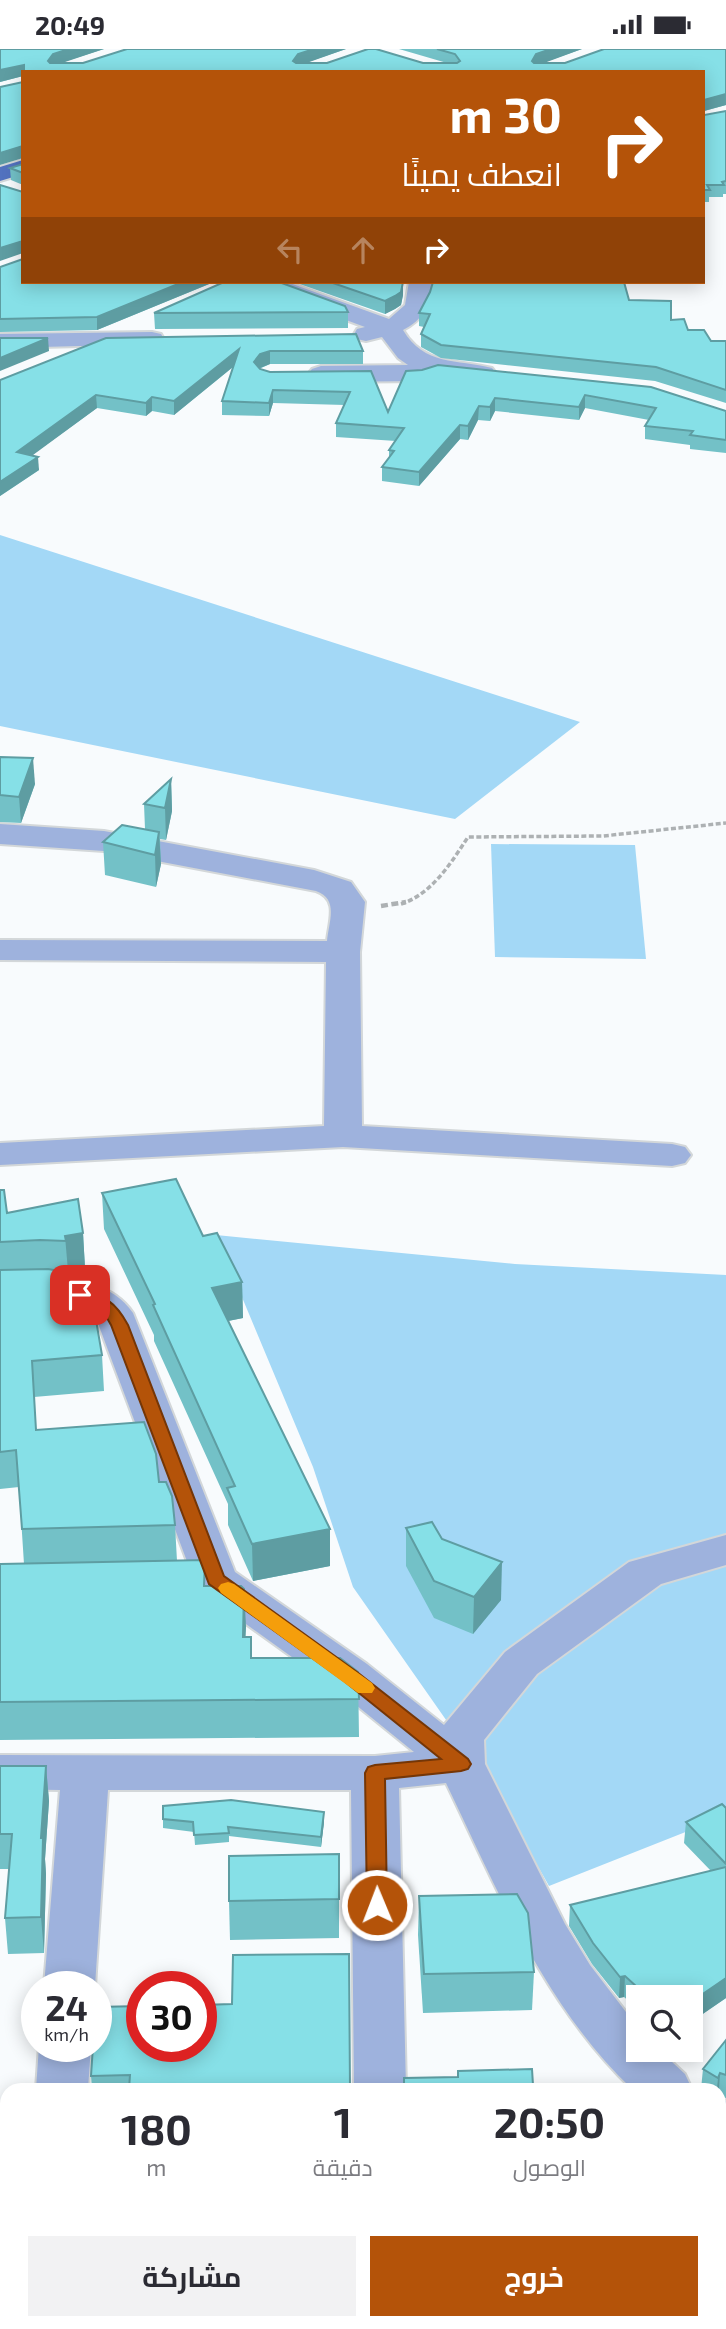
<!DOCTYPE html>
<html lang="ar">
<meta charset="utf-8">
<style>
body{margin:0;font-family:"Exo 2",Cairo,sans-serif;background:#f2f2f3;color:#2b2b33;direction:rtl;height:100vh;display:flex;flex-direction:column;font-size:26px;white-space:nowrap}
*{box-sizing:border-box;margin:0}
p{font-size:23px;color:#7c7c81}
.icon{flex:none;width:38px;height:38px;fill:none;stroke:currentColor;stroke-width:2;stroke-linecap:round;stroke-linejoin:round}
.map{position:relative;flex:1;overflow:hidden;direction:ltr}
.sheet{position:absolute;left:0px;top:2034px;width:726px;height:247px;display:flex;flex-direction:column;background:#fff;border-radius:21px 21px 0 0;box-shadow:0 4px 18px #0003;direction:rtl}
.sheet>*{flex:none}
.top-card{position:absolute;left:21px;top:21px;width:684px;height:214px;border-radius:0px;box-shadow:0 4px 18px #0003;direction:rtl;background:#b45309;color:#fff;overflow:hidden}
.controls{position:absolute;left:626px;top:1936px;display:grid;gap:14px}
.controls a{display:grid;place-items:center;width:77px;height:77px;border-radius:0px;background:#fff;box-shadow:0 4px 18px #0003;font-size:35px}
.speed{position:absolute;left:21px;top:1922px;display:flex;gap:14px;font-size:35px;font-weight:700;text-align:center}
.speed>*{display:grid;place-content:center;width:91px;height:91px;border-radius:50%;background:#fff;box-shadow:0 4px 18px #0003;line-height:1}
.speed small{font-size:18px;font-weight:400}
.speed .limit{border:10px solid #d22;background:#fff;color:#111}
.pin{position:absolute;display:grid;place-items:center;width:60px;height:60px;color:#fff;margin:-30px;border-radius:14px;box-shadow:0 4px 10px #0006}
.me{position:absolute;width:77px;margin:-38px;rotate:359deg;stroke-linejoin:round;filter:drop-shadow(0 0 5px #0008)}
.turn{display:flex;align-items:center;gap:24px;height:147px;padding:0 28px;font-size:32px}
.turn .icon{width:91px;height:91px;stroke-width:2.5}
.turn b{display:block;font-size:49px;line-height:60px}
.lanes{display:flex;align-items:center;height:66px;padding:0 28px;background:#0003;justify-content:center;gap:35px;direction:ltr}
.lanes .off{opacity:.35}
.eta{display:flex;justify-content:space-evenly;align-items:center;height:119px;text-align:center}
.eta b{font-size:42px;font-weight:700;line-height:49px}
.primary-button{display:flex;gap:14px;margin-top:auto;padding:14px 28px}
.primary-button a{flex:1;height:80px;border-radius:0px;background:#b45309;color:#fff;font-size:28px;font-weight:700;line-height:80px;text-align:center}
.primary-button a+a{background:#f2f2f3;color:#2b2b33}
.status{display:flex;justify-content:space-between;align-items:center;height:49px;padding:0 35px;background:#fff;direction:ltr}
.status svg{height:19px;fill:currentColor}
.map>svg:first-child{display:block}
.green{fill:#a3d8f6}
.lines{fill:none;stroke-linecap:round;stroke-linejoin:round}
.minor-casing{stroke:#d3d7d9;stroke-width:4}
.major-casing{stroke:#d3d7d9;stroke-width:4}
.path-far1{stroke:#adb1b3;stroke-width:3.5;stroke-dasharray:5 2.5;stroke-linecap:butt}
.path{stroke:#adb1b3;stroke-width:4.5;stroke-dasharray:7 3.5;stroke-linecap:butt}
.minor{fill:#9eb2dd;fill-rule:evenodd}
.major{fill:#5272bf;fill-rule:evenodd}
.wall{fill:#73c1c7}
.shaded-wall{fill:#5e9da2}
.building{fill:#86e0e7;stroke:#5e9da2;stroke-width:2}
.route{fill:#b45309;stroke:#753606;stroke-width:2}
.slow{fill:#f59e0b}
</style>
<div class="status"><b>20:49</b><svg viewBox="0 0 49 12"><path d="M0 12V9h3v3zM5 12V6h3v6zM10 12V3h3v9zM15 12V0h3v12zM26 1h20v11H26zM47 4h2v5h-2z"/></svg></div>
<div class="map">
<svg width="726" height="2280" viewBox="0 0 726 2280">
<rect width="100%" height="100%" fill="#f8fbfd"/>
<g class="green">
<polygon points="0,486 580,673 455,770 0,677"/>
<polygon points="491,795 635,796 646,910 495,908"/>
<polygon points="216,1186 515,1215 726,1226 726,1767 549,1837 493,1738 353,1538 313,1418"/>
</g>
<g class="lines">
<defs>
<g id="minor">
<path d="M253,233H287L389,270L405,256L409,233H433C432,255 423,271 403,281C424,317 457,310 492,319L496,324L492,329L483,332L438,327L421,332L321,333L312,330L308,325L312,320L321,317L408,316L398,309L382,288L366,292L357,290L354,285L357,280L365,278L257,238Z"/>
<polygon points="152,283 161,285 164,290 161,295 0,299 0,285"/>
<path d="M0,775L104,782L314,821L351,833L365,853L360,903L362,1077L672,1095L685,1098L691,1106L685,1114L672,1117L343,1098L0,1116V1094L324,1077L326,913L0,911V891L327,892C329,872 339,850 316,842L104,802L0,795Z"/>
<path d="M43,1229C76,1230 113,1234 133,1264L235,1523L367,1615L444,1676L505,1603L629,1513L726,1486V1516L661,1535L537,1625L484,1691L485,1715L565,1875L590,1916L639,1980V2000H658L685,2025L692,2040H632C544,1956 498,1842 446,1734L399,1739L406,2040H354L351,1741H108L95,1937H44L60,1741L0,1740V1706L375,1707L414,1703L335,1639L200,1542L194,1531L96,1269C71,1247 31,1253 0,1255V1231Z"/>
<polygon points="39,1997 91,1997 88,2040 36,2040"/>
<polygon points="719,2049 726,2052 726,2096 719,2093"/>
<polygon points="719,2249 726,2251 726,2280 691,2280 691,2273 719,2273"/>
<rect x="17" y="2273" width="56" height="7"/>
<rect x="355" y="2273" width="56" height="7"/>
</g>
<polygon id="major" points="23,111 23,125 0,132 0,118"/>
</defs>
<use href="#minor" class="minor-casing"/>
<use href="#major" class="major-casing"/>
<path class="path-far1" d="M401,855C432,845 451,814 468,788L603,787L726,774"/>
<polyline class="path" points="381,857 406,853"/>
<use href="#minor" class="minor"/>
<use href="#major" class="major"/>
</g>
<g class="wall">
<polygon points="0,0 104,0 60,14 83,14 127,0 346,0 305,14 327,14 368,0 376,0 423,14 447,14 399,0 582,0 542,14 565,14 604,0 726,0 726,56 704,62 704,23 23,23 23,27 0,33"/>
<polygon points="726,62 726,145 723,145 723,148 709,148 709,153 704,153 704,66"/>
<polygon points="23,115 23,136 11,131 10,119"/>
<polygon points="0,218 214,233 97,281 0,283"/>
<polygon points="294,233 403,233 403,246 401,256 395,260 385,265"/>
<polygon points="629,251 671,271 688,281 711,292 726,292 726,354 655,332 441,309 421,298 421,285 424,278 419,277 419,264"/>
<polygon points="348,263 348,279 155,280 154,264"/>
<polygon points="106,289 363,302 363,315 270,315 259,320 270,323 371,322 388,363 406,322 726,362 726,404 690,400 690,396 645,390 645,377 649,371 585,359 579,371 495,362 490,372 478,371 468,391 460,390 419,437 382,432 382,418 389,409 389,401 396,392 336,388 336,374 345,356 273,354 269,367 222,366 222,352 233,318 174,366 152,362 146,367 97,359 32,406 39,421 0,447 0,331"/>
<polygon points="0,708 35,735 21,774 0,773"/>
<polygon points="171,730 172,762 166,791 160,790 161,815 156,838 105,826 103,793 145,780 144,755"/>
<polygon points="0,1141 7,1164 83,1184 85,1219 68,1223 77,1273 102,1306 104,1342 34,1348 36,1381 159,1433 175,1476 177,1512 206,1537 246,1577 245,1588 251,1588 251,1609 358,1623 359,1688 0,1691 0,1515 24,1515 19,1438 0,1440"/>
<polygon points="102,1144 203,1187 242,1233 243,1269 228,1272 330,1480 330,1517 253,1532 228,1476 228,1455 154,1292 154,1286 104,1180"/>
<polygon points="406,1479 501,1551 473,1585 434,1569 406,1517"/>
<polygon points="0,1717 46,1717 49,1752 45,1810 46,1825 44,1904 8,1905 5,1869 9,1820 0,1820"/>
<polygon points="726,1759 726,1949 691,1973 691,1948 639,1948 639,1961 624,1948 619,1949 592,1915 569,1877 570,1856 711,1822 684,1794 686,1773"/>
<polygon points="163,1770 324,1773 321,1798 229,1787 229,1793 195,1796 194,1783 163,1779"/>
<polygon points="339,1805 339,1889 230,1891 229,1852"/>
<polygon points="419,1847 534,1923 532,1961 423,1964 418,1886"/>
<polygon points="726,1991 726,2049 719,2047 719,2040 701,2040 703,2020"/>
<polygon points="93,1997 350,2040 92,2040 91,2027"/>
<polygon points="0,2094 7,2094 7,2273 15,2273 14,2279 0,2279"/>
</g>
<g class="shaded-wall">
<polygon points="69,0 104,0 53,17 48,12 53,5"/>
<polygon points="314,0 346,0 298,17 293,12 298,5"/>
<polygon points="551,0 582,0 536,17 532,12 536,5"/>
<polygon points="24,16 24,23 23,23 23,27 0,33 0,21"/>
<polygon points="726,45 726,56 704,62 704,51"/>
<polygon points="23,97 23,109 0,116 0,104"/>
<polygon points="23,192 23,204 0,212 0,199"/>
<polygon points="183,233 214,233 97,281 97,268"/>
<polygon points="403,233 403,246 401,256 395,260 385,265 385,252"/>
<polygon points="48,289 49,302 0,322 0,309"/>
<polygon points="239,300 239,313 174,366 174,352"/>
<polygon points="270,302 270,315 260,319 254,326 254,313 260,305"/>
<polygon points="273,341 273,354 269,367 269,354"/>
<polygon points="96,346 97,359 18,417 17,403"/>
<polygon points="585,346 585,359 579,371 579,358"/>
<polygon points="152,348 152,362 146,367 146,354"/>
<polygon points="495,349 495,362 490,372 490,358"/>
<polygon points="479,357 478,371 468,391 468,377"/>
<polygon points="460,376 460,390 419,437 419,423"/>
<polygon points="38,408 39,421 0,447 0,433"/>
<polygon points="33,709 35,735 21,774 19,748"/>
<polygon points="171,730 172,762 166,791 165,759"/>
<polygon points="159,783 161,815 156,838 155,806"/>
<polygon points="83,1184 85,1219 68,1222 65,1187"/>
<polygon points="242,1233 243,1269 213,1275 212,1239"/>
<polygon points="330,1480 330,1517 253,1532 252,1495"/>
<polygon points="502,1513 501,1551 473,1585 474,1548"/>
<polygon points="244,1540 246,1577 244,1626 243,1588"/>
<polygon points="46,1717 49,1752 45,1810 46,1825 44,1904 41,1868 41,1789"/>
<polygon points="324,1763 324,1773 321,1798 321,1788"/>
<polygon points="625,1927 624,1948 619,1949 620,1928"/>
<polygon points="726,1929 726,1949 691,1973 691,1953"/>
<polygon points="720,2024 719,2040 717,2040 718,2029"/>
</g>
<g class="building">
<polygon points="0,0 69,0 53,5 48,12 50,14 83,14 127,0 314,0 298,5 293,12 296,14 327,14 368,0 376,0 423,14 457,14 460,12 455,5 437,0 551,0 536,5 532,12 534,14 565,14 604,0 726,0 726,45 704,51 704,23 24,23 24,16 0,21"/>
<polygon points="23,33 23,97 0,104 0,38"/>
<polygon points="726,62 726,132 722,133 724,136 707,136 710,141 704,141 704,66"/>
<polygon points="23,115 23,124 10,119"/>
<polygon points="0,136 23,143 23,192 0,199"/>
<polygon points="23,210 23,233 183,233 97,268 0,270 0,218"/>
<polygon points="224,233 279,233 345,257 348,263 154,264"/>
<polygon points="330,233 403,233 401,243 395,247 385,252"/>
<polygon points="433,233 624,233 629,251 671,252 671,271 684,270 688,281 704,281 711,292 726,292 726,341 656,318 441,296 421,285 430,265 419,264 430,243"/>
<polygon points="356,285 363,302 270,302 260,305 254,313 260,320 270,323 371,322 388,363 406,322 422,321 438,316 651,338 726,362 726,391 690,386 693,382 645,377 656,359 585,346 579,358 495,349 490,358 479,357 468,377 460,376 419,423 382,418 394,402 389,401 404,379 336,374 350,343 273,341 269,354 222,352 239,300 174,352 152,348 146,354 96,346 17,403 38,408 0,433 0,331 106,289"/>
<polygon points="0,289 48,289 0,309"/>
<polygon points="0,708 33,709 19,748 0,746"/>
<polygon points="171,730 165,759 144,755"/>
<polygon points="122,776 159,783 155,806 103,793"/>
<polygon points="176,1130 203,1187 217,1184 242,1233 212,1239 330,1480 252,1495 227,1439 235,1437 153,1256 155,1255 102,1144"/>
<polygon points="0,1141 4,1141 7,1164 78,1150 83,1184 65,1187 66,1192 40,1191 0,1193"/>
<polygon points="48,1220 70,1224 77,1273 96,1271 102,1306 32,1312 36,1381 144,1373 156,1405 159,1433 166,1433 172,1447 175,1476 22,1480 16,1401 0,1403 0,1221"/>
<polygon points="432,1473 442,1490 502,1513 474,1548 434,1532 406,1479"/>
<polygon points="205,1511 204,1537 241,1537 244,1540 243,1588 251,1588 251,1609 340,1609 358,1623 359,1650 0,1653 0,1515"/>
<polygon points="0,1717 46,1717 41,1789 43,1789 41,1868 5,1869 12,1785 0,1785"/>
<polygon points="231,1751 324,1763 321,1788 228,1778 229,1784 194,1786 193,1773 163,1770 163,1757"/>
<polygon points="722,1755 726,1759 726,1815 686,1773"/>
<polygon points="339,1805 339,1850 229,1852 229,1807"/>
<polygon points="726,1818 726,1929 691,1953 691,1948 648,1948 625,1927 620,1928 593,1894 570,1856"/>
<polygon points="517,1845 528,1864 534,1923 424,1925 419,1847"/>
<polygon points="349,1905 350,2040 129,2040 130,2026 91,2027 93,1997 96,1997 96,1958 142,1957 142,1997 201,1997 201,1956 232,1955 233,1906"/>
<polygon points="726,1991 726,2026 720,2024 718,2029 703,2020"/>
<polygon points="532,2020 533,2036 566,2035 566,2040 404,2040 404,2029 458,2028 458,2022"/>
<rect x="0" y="2094" width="7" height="152"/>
<polygon points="97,2273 351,2273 351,2280 85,2280 85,2278 97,2277"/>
<polygon points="448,2273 682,2273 683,2280 448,2280"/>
</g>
<path class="route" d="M80,1241C106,1248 115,1252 128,1276L224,1527L357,1623L468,1710L471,1715L468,1720L461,1722L385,1730L387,1856L384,1861L377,1864L370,1861L367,1856L365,1724L368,1718L375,1716L441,1710L344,1632L209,1535L111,1276C103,1260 92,1254 74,1250L71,1246Z"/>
<polygon class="slow" points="228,1533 234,1535 372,1634 375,1639 372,1644 358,1644 221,1544 218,1539 221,1535"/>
</svg>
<div class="controls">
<a><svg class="icon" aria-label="search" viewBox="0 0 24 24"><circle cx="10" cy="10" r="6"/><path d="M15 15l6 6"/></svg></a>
</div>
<div class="speed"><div>24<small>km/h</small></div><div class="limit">30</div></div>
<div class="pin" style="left:80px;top:1246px;background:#d93025"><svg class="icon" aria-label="arrive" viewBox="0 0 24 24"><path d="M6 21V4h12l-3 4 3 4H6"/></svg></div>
<svg class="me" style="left:377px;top:1856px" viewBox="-20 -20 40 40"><circle r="17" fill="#b45309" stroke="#fff" stroke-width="3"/><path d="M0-11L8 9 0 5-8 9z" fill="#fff"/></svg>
<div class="top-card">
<div class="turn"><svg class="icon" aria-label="right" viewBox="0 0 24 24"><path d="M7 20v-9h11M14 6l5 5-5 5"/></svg><div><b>30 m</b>انعطف يمينًا</div></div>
<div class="lanes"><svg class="icon off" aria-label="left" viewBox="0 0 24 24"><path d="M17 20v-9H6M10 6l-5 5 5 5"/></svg><svg class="icon off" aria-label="ahead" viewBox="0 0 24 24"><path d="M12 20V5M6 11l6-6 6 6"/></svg><svg class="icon" aria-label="right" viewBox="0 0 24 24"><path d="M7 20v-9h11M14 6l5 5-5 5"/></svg></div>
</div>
<section class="sheet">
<div class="eta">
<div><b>20:50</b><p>الوصول</p></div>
<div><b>1</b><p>دقيقة</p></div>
<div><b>180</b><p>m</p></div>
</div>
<div class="primary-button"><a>خروج</a><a>مشاركة</a></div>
</section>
</div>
